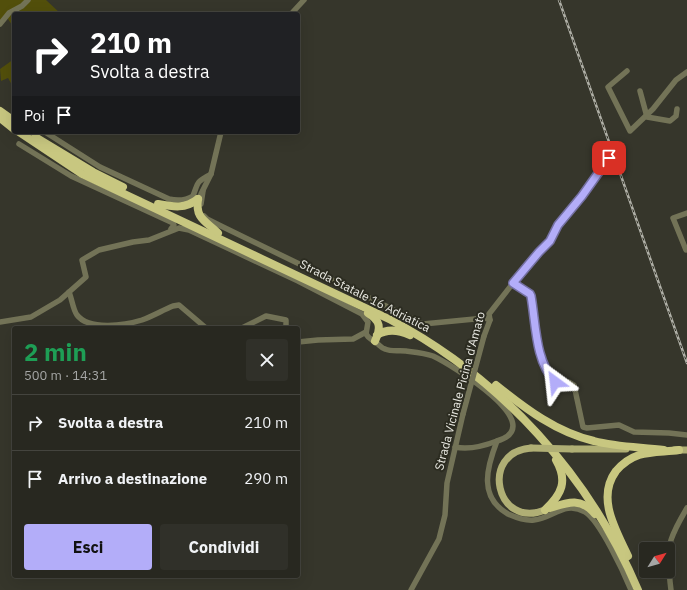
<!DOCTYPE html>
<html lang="it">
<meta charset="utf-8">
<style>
body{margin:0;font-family:"IBM Plex Sans",sans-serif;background:#303029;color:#f1f3f6;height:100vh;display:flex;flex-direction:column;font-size:15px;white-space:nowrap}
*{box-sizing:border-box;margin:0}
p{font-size:13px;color:#a5a6a5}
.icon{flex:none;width:22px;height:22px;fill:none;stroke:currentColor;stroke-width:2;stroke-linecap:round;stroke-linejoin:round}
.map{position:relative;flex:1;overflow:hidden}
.sheet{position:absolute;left:12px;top:326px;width:288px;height:252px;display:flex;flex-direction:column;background:#282820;border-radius:4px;box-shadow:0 4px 16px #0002,0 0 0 1px #44443e}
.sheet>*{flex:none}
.guide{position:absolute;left:12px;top:12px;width:288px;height:122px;border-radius:4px;box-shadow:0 4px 16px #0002,0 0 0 1px #44443e;background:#202124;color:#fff;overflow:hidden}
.needle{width:26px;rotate:53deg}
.buttons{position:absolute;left:639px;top:542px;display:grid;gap:8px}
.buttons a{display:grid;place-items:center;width:36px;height:36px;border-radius:4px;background:#282820;box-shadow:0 4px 16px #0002,0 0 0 1px #44443e;font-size:20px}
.pin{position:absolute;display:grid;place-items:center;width:34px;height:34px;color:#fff;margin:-17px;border-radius:8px;box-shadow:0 2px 6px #0006}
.me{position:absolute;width:44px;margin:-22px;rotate:330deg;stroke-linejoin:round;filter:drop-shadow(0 0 3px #0008)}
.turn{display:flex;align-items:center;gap:14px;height:84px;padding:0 12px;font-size:18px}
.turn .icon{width:52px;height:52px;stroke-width:2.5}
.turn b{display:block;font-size:28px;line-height:34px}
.then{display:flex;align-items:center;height:38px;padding:0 12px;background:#0003;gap:8px;font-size:15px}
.round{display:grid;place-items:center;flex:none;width:42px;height:42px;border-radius:4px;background:#303029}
.overview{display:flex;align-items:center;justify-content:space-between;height:68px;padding:0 12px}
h1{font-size:24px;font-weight:700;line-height:30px;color:#1e9e55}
.primary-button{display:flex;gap:8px;margin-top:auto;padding:8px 12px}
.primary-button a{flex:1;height:46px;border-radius:4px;background:#b3adf9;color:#111;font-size:16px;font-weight:700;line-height:46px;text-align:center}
.primary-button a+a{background:#303029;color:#f1f3f6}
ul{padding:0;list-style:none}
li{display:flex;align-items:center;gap:12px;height:56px;padding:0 12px;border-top:1px solid #44443e}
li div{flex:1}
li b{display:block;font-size:15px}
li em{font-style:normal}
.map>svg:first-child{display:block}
.green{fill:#524f0b}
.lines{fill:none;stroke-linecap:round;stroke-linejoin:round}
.minor{stroke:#737357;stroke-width:5.5}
.major{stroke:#b0af75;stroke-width:7}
.highway{stroke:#c8c780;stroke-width:8}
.rail-casing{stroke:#b1b1a8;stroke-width:2.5}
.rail{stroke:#2c2c21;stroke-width:1;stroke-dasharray:3;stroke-linecap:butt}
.minor-bridge{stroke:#737357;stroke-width:5.5}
.major-bridge{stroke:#b0af75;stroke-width:7}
.route-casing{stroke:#7470a2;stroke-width:10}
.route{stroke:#b3adf9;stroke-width:7}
.labels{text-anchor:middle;stroke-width:4;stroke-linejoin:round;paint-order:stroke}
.street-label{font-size:12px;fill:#ebebe4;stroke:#2c2c21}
</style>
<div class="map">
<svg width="687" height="590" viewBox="0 0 687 590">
<rect width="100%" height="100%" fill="#36362b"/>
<g class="green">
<polygon points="0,0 46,0 61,14 14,14 14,28 6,16 0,24"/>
<polygon points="14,59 14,84 12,85 8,78 1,81 0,69"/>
</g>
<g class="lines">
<g class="minor">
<polyline points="291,14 304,0"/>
<polyline points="0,24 9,13 22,6 28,0"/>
<polyline points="627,71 608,87 630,131 653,109 676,80 687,72"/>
<polyline points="640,91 647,117 670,121 676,116 677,109"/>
<path d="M45,132L100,167L169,199C178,201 185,201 193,196C199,180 196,183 211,174"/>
<polyline points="19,144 71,176 173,223 174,225 171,229"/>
<polyline points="201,194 211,174 221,132"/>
<polyline points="201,204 203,191"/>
<polyline points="687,213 673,218 686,250 687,248"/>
<polyline points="204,216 207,219 221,226 423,324 485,318 490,320"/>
<path d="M513,283L530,295C540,323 533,359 555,382H569L574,385L583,427L587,428L619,425L634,432L669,433L687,435"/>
<path d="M69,292C72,299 73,310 77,315C89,331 126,325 142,320C153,316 163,310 173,306L179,305L206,328"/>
<path d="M0,322L31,317L60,300L86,277L82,260L99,250L133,242L149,240L179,228L189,230L298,281L362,314L368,322L366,334C369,339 371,339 375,342C379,344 381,348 385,349C392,352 399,350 406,351C414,352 425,353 433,356C452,365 551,425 497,441C484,446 469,450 455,447"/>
<polyline points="242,328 266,316 286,320 286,328"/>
<polyline points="484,336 490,320 489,314 527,265 550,241 558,225 582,196 609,157"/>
<polyline points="298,342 318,340 353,339 366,332"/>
<path d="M497,441C487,467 478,497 508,514C517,518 525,521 534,520C553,518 565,500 585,512C600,521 624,573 631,590"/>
<polyline points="411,590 439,539 445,515 447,483 463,414"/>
<path d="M671,590C669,575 668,554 671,540C675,528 681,518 687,508"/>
</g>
<g class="major">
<path d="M531,448C479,452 496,530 545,510"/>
<polyline points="572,449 626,449"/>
<polyline points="674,450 687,450"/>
</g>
<g class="highway">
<polyline points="0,111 14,121"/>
<polyline points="0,118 14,129"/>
<path d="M19,132L82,174L391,320C502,379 589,475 638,590"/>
<polyline points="35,137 93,172 123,187"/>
<path d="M198,199C195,219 206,221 218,233"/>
<path d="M158,204C174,207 185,209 198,199"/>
<path d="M368,313C381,321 381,328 375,341"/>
<path d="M377,335C388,328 399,330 410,335"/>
<path d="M496,385C526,409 556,432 594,441C617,447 641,447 664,450"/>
<path d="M550,508C568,502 581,497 595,514"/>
<path d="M545,510C562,494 568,481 556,460"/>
<path d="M628,556C616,530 596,498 616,471C622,464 630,458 639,455C652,451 666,452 679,450"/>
</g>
<defs>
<polyline id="rail" points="559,0 687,363"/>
</defs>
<use href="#rail" class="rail-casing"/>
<use href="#rail" class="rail"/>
<polyline class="minor-bridge" points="463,414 484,336"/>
<polyline class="major-bridge" points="531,448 572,449"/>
</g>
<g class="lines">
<defs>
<path id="route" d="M555,382C535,361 536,324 531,296L530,294L513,283L539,252L550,241L558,225L582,196L609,158"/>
</defs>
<use href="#route" class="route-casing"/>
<use href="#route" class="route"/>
</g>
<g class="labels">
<g class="street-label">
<text transform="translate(365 296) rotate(27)" y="4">Strada Statale 16 Adriatica</text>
<text transform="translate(460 391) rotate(-75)" y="4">Strada Vicinale Picina d'Amato</text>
</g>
</g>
</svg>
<div class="buttons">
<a><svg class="needle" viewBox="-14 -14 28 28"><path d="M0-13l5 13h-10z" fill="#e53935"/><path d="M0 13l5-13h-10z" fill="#a5a6a5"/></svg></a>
</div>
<div class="pin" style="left:609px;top:158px;background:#d93025"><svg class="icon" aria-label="arrive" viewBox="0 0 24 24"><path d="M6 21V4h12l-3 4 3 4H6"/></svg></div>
<svg class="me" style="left:555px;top:382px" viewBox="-20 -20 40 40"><path d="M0-17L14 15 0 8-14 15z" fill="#b3adf9" stroke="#fff" stroke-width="4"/></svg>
<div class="guide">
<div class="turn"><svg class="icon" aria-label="right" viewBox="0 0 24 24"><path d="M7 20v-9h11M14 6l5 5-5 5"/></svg><div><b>210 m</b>Svolta a destra</div></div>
<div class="then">Poi<svg class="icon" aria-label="arrive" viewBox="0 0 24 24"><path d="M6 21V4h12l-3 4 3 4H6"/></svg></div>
</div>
<section class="sheet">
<div class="overview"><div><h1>2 min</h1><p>500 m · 14:31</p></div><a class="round"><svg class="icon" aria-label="close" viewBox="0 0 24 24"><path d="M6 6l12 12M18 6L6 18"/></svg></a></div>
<ul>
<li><svg class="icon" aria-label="right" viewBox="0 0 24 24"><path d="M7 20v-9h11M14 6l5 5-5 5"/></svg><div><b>Svolta a destra</b></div><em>210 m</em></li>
<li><svg class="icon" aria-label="arrive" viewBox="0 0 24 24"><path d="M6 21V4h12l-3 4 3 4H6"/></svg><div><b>Arrivo a destinazione</b></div><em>290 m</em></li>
</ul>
<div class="primary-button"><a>Esci</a><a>Condividi</a></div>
</section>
</div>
